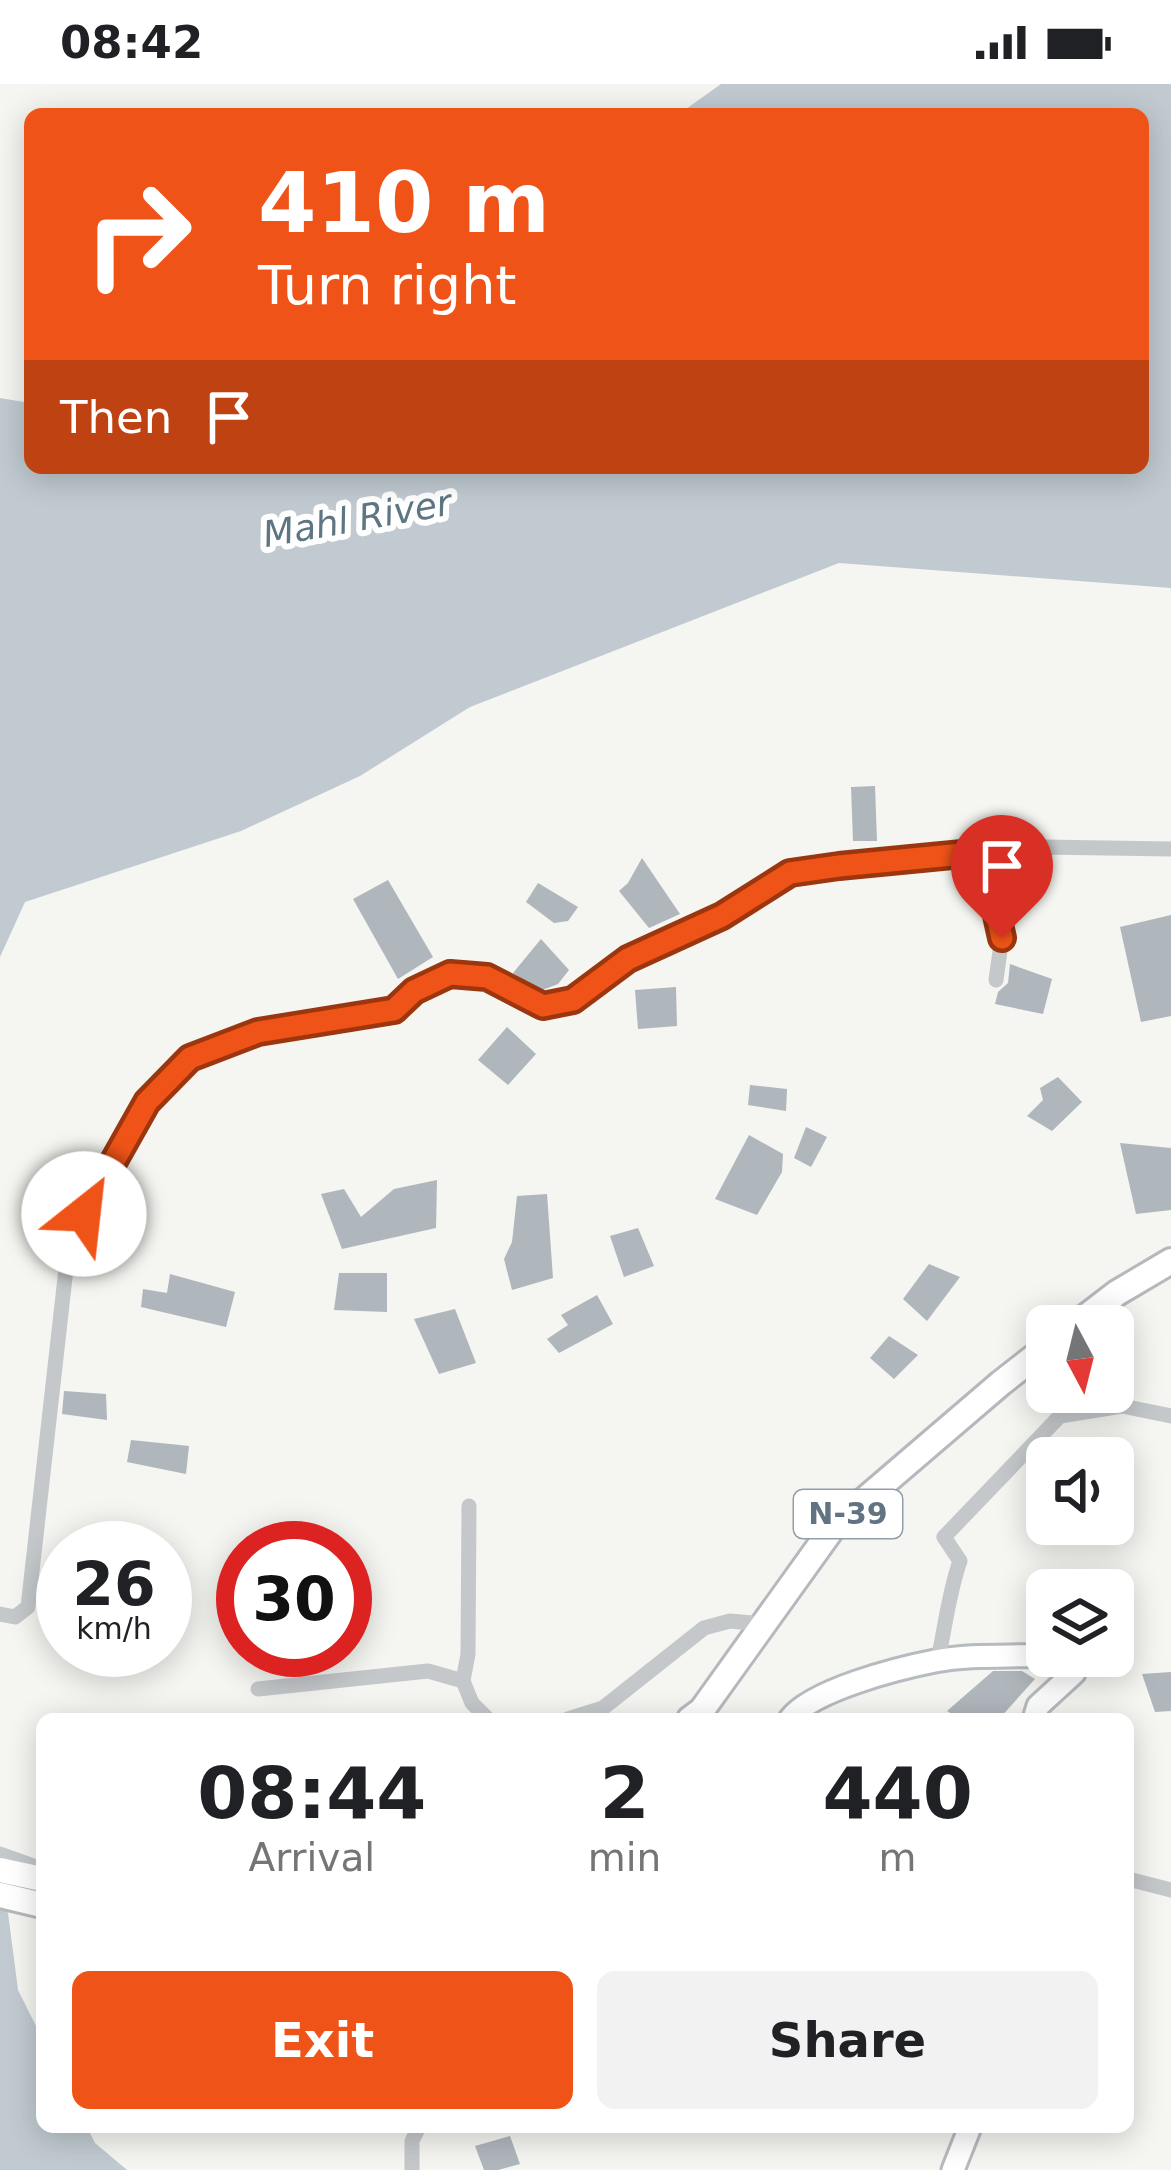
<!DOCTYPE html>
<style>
body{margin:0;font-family:"DejaVu Sans",sans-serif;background:#f2f2f2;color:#202124;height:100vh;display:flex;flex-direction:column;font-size:45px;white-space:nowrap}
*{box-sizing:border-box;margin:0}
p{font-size:39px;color:#757577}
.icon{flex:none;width:66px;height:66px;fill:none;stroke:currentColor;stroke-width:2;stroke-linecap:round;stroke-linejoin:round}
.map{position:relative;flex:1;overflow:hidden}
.side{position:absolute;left:36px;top:1629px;width:1098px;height:420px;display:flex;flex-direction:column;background:#fff;border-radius:18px;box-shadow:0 6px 30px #0003}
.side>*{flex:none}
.top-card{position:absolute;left:24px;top:24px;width:1125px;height:366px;border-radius:18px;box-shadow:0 6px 30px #0003;background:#ef5317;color:#fff;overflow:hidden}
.needle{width:78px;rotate:173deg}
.tools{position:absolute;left:1026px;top:1221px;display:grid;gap:24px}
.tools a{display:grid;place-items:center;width:108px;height:108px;border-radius:18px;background:#fff;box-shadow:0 6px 30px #0003;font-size:60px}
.speed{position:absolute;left:36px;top:1437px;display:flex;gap:24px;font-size:60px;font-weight:700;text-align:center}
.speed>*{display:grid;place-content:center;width:156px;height:156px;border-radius:50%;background:#fff;box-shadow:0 6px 30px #0003;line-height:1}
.speed small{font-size:30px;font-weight:400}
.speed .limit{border:18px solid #d22;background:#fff;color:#111}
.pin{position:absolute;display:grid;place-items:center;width:102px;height:102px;color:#fff;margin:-123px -51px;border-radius:50% 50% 50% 0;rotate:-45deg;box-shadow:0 0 12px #0007}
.pin .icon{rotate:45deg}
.me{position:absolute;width:132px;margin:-66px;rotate:29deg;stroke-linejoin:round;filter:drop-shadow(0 0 9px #0008)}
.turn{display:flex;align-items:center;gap:42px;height:252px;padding:0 36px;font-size:54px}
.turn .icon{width:156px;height:156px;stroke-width:2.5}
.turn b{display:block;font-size:84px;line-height:102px}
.then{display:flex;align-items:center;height:114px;padding:0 36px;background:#0003;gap:24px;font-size:45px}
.eta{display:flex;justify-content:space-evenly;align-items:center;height:204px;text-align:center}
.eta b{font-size:72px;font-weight:700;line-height:84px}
.primary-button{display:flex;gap:24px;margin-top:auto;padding:24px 36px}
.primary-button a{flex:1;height:138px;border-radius:18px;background:#ef5317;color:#fff;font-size:48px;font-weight:700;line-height:138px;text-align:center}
.primary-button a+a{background:#f2f2f2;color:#202124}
.status{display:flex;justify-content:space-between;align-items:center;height:84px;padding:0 60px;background:#fff;direction:ltr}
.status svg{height:33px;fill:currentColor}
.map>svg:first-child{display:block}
.water{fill:#c0cad0}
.building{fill:#afb6bc}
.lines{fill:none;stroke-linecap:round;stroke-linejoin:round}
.secondary-casing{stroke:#b6bbc0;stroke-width:27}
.primary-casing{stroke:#b5b9bd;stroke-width:30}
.minor{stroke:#c4c8cb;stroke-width:15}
.secondary{stroke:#fff;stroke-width:21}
.primary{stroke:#fff;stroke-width:24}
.route-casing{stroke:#9b360f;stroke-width:30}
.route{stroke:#ef5317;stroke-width:21}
.labels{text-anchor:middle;stroke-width:12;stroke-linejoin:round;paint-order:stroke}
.shield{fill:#fff;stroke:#919da9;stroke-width:3}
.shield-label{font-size:30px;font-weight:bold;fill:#627384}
.water-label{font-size:36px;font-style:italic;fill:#5d7682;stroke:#fff}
</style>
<div class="status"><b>08:42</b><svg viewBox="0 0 49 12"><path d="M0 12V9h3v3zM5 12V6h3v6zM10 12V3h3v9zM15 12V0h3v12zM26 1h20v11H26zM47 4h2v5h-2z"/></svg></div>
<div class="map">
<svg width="1171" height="2086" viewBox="0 0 1171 2086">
<rect width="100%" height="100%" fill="#f5f5f1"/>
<g class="water">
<polygon points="721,0 1171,0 1171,504 839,479 470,623 360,692 241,747 25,818 0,873 0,314 30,319 30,384 1143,384 1143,30 679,30"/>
<polygon points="0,1823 8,1829 18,1906 42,1954 42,2043 87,2043 95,2059 127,2086 0,2086"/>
</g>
<g class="building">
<polygon points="875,702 877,757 853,757 851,703"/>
<polygon points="642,774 680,830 649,844 619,807 628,799"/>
<polygon points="388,796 433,873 398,895 353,815"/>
<polygon points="538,799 578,823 568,837 554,839 526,818"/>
<polygon points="1171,831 1171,932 1141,938 1120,843"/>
<polygon points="541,855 569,886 558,900 540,907 513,889"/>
<polygon points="1010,880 1052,895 1043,930 995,920 998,908 1008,899"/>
<polygon points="676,903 677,942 638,945 635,906"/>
<polygon points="507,943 536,970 508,1001 478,976"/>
<polygon points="1058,993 1082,1018 1052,1047 1027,1032 1043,1016 1040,1004"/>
<polygon points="750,1001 787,1005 786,1027 748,1021"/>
<polygon points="806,1043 827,1053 811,1083 794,1074"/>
<polygon points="749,1051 783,1070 782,1088 757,1131 715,1115"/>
<polygon points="1120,1059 1171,1064 1171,1126 1136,1130"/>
<polygon points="437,1096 436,1144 342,1165 321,1110 344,1105 361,1133 394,1105"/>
<polygon points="547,1110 553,1194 512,1206 504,1175 512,1158 517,1112"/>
<polygon points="638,1144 654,1182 624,1193 610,1152"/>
<polygon points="929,1180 960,1193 927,1237 903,1215"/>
<polygon points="339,1189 387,1189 387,1228 334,1226"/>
<polygon points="170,1190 235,1208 226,1243 141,1223 143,1205 167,1209"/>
<polygon points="597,1211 613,1240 559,1269 547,1255 568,1241 561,1231"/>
<polygon points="455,1225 476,1279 439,1290 414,1235"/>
<polygon points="889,1252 918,1271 894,1295 870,1274"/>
<polygon points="64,1307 106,1310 107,1336 62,1330"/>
<polygon points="131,1356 189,1362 186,1390 127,1378"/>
<polygon points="993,1587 1022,1587 1035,1595 999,1635 960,1635 947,1627"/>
<polygon points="1171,1588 1171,1627 1155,1628 1142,1590"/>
<polygon points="510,2052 520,2080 498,2086 484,2086 475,2062"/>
</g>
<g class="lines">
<defs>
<g id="secondary">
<path d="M790,1635C812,1606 899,1584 935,1577C971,1570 1011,1573 1047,1571"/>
<polyline points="1034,1635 1038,1622 1074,1589 1073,1577 1063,1572"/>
<polyline points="953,2086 970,2043"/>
</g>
<g id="primary">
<polyline points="1074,1242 1117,1209 1171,1177"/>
<polyline points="690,1635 702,1626 834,1442 1001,1299 1047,1263"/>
<polyline points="0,1786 42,1795"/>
<polyline points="0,1811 42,1821"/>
</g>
</defs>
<use href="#secondary" class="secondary-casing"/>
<use href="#primary" class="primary-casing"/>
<g class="minor">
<polyline points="983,768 1002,853 996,896"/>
<polyline points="469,1422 468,1570 463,1597 472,1619 488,1635"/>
<polyline points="0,1530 15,1533 28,1523 67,1176 84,1130 147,1018 190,974 258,948 394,926 414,907 450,890 487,893 543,922 573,916 629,875 722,832 790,789 839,782 1042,763 1171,765"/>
<path d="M938,1576C945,1543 949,1508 960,1477L944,1453L1060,1332L1122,1322L1171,1332"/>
<polyline points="258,1605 428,1587 463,1597"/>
<polyline points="568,1635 603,1624 704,1544 730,1537 763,1540"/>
<polyline points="0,1770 42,1785"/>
<polyline points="1128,1795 1171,1806"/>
<polyline points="412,2086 412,2057 419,2043"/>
</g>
<use href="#secondary" class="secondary"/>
<use href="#primary" class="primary"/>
</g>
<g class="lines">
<defs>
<polyline id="route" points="84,1130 147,1018 190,974 258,948 394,926 414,907 450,890 487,893 543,922 573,916 628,875 722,832 790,789 839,782 983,768 1002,854"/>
</defs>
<use href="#route" class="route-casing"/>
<use href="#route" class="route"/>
</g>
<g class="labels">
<rect class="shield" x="794" y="1406" width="108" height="48" rx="9"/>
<g class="shield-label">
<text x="848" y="1440">N-39</text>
</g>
<g class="water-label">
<text transform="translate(357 434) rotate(-10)" y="13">Mahl River</text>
</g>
</g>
</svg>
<div class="tools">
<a><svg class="needle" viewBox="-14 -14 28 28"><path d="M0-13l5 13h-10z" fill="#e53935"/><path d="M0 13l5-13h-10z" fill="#757577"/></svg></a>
<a><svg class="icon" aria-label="sound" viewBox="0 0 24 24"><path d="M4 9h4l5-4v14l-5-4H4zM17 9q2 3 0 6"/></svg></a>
<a><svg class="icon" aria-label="layers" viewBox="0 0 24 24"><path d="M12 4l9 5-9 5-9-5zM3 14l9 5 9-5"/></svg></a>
</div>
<div class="speed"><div>26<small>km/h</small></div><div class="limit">30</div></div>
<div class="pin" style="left:1002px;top:854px;background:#d93025"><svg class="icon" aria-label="arrive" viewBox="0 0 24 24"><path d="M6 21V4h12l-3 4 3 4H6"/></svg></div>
<svg class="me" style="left:84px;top:1130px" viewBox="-20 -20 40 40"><circle r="19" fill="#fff"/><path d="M0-13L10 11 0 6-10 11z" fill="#ef5317"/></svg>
<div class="top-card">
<div class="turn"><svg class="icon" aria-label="right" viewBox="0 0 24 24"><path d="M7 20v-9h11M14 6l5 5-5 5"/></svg><div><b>410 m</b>Turn right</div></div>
<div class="then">Then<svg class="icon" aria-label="arrive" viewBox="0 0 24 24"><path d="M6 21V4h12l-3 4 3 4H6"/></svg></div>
</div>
<section class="side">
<div class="eta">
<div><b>08:44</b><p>Arrival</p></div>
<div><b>2</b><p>min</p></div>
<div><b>440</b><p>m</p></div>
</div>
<div class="primary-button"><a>Exit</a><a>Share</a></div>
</section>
</div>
